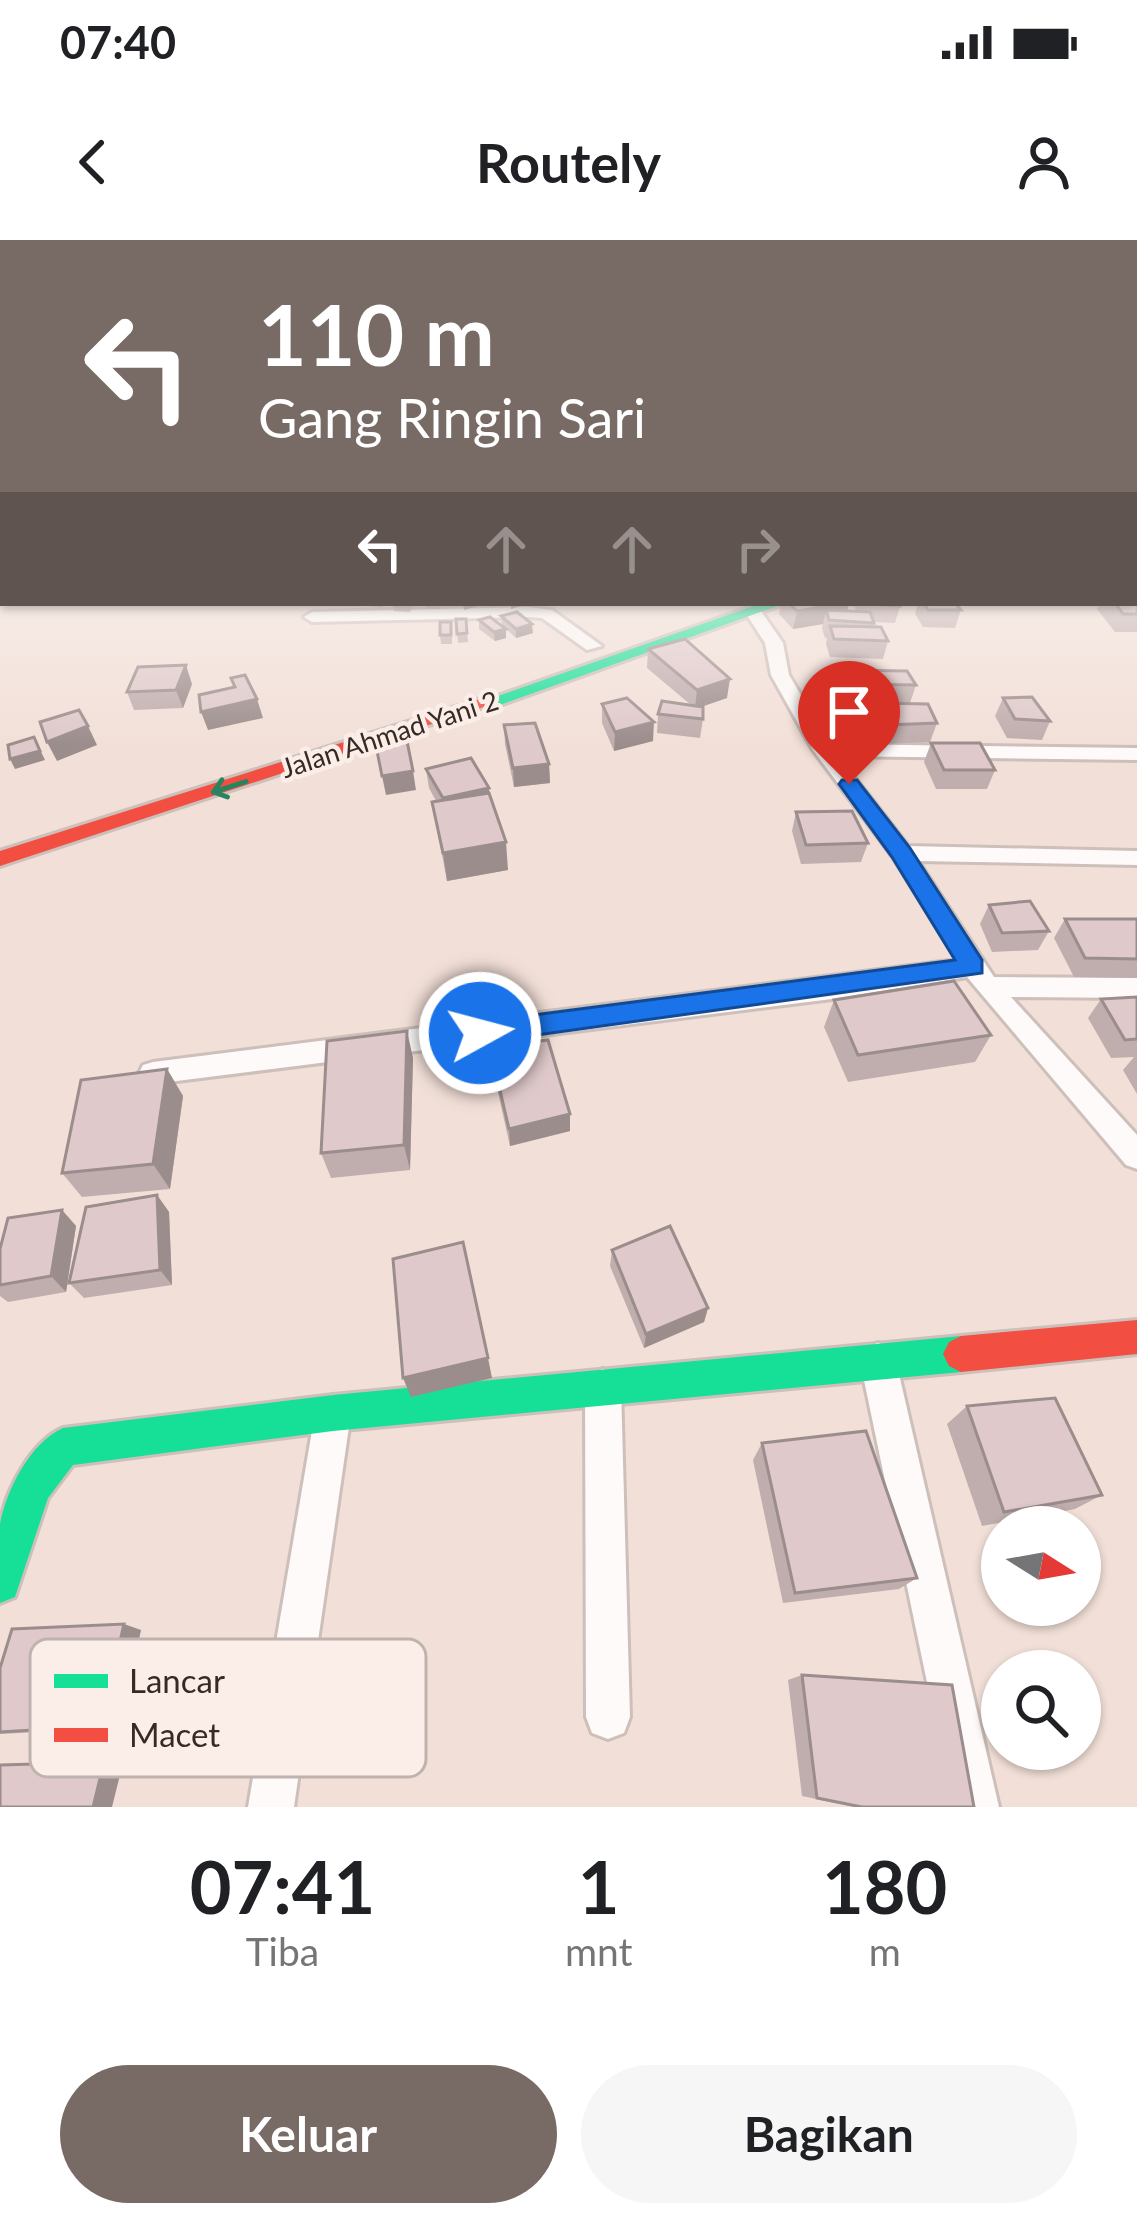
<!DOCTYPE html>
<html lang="id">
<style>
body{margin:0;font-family:Lato,sans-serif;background:#f6f6f6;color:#202124;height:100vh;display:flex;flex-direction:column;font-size:45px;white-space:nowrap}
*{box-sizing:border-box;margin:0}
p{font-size:39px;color:#757577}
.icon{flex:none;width:66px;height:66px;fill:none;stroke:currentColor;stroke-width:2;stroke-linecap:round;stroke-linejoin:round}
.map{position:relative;height:1567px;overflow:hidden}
.details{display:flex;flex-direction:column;background:#fff;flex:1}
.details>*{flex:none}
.guide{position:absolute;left:0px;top:0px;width:1137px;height:366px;box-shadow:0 3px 9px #0004;background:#786a64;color:#fff;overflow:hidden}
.needle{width:78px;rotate:101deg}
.controls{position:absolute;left:981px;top:1266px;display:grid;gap:24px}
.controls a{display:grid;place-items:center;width:120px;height:120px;border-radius:50%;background:#fff;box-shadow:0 3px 9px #0004;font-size:60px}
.pin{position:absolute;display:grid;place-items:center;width:102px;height:102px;color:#fff;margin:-123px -51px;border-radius:50% 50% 50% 0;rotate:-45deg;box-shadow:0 0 12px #0007}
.pin .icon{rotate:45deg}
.me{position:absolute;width:132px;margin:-66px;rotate:83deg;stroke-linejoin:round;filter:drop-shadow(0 0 9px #0008)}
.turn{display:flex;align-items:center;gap:42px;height:252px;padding:0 60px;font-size:54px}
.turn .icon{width:156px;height:156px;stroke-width:2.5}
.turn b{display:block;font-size:84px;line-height:102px}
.lanes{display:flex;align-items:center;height:114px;padding:0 60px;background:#0003;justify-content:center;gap:60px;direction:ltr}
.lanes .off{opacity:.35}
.eta{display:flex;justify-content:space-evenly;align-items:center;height:204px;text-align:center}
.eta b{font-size:72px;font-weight:700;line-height:84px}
.primary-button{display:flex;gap:24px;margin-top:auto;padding:24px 60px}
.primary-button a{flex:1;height:138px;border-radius:72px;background:#786a64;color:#fff;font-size:48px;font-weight:700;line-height:138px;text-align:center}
.primary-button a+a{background:#f6f6f6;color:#202124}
.status{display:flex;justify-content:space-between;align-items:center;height:84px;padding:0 60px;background:#fff;direction:ltr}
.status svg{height:33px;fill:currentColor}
header{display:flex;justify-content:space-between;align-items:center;height:156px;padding:0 60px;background:#fff;font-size:54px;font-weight:700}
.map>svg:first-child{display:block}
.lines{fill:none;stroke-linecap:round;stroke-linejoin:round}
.street-casing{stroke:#cdbfba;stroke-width:6}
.fast-casing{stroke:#cdbfba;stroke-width:6}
.jam-casing{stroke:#cdbfba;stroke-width:6}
.street{fill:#fdfaf9;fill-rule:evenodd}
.fast{fill:#16e098;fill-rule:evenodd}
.jam{fill:#f24e42;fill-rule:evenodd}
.wall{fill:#c0adae}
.shaded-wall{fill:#9c8d8d}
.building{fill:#dfc9ca;stroke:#9c8d8d;stroke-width:3}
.oneway{stroke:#26855e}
.route{fill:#1a73e8;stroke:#114b97;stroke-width:3}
.labels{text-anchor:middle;stroke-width:9;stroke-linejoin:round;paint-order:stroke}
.far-street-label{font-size:27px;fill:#372a25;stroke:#fbede8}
.key{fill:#fbede8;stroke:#c0b2ae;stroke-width:3}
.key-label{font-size:33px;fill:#372a25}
</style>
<div class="status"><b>07:40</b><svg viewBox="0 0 49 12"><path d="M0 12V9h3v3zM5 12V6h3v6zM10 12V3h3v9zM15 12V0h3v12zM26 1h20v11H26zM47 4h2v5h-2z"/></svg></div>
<header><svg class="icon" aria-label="back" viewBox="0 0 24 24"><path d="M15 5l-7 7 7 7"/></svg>Routely<svg class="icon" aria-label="person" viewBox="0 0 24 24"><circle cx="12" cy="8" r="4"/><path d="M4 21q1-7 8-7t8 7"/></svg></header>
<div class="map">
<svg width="1137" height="1567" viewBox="0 0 1137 1567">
<rect width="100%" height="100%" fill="#f2e0d8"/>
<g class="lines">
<defs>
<g id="street">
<polygon points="528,367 552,370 602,406 587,410 542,378 528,377 312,382 304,377 312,372"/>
<polygon points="753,367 759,368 783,403 789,435 830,504 1137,508 1137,520 838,516 908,606 1137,611 1137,625 918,621 994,737 1137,738 1137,758 1011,757 1137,895 1137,929 1126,925 967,737 832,759 153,844 143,841 139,833 143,825 153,822 957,720 893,617 813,510 771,435 765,403 745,372"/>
<polygon points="878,1103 891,1108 896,1121 999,1567 953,1567 860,1121 865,1108"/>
<polygon points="603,1129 616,1134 621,1147 630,1477 624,1493 608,1499 592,1493 586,1477 585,1147 590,1134"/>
<polygon points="333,1155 346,1160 351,1173 294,1567 248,1567 315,1173 320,1160"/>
</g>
<g id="fast">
<polygon points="762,363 786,363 497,466 481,462"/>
<path d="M961,1096L973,1102L979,1114L973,1126L961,1132L333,1191L73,1225L48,1258L15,1357L0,1363C0,1337 0,1308 0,1284C6,1250 31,1202 63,1188L333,1155Z"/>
</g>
<g id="jam">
<polygon points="483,458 499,462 0,626 0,611"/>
<polygon points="1137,1080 1137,1114 961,1132 949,1126 943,1114 949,1102 961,1096"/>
</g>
</defs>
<use href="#street" class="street-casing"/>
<use href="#fast" class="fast-casing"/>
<use href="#jam" class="jam-casing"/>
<use href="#street" class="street"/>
<use href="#fast" class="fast"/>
<use href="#jam" class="jam"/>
</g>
<g class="wall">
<polygon points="1134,301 1137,301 1137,355 1134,352"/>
<polygon points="1137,359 1137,392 1115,392 1097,369 1100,363 1134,363"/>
<polygon points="366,363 385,363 382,367 366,366"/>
<polygon points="393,363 415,363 410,372 394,371"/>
<polygon points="425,363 442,363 440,369 426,369"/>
<polygon points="781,363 849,363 847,371 856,371 853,363 899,363 900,366 895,383 874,382 873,387 888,401 883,419 830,417 826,404 827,398 825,398 822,388 823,384 793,389 779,374"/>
<polygon points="918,363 955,363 961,370 955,388 923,387 915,374"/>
<polygon points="501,376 533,393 516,398 506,389 506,398 495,401 479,389 479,380 502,386"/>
<polygon points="456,379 466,379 468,402 458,403"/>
<polygon points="452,391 452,404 441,404 440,395"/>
<polygon points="648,409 727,458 702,466 703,479 700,498 657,493 658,474 691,465 647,428"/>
<polygon points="841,430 916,445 910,463 842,462 837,448"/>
<polygon points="192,444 183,468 134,470 127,452"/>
<polygon points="1003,458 1050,481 1042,500 1007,498 995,476"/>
<polygon points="875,463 937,483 930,502 881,504 870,482"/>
<polygon points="602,464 653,501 614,511 602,483"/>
<polygon points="504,485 549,524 550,543 514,547 505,504"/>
<polygon points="931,503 995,530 987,549 936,549 924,522"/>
<polygon points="426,529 489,554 508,630 447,641 432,562 436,561 429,548"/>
<polygon points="796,572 868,603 861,622 801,624 792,591"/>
<polygon points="989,665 1049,691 1038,710 992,712 980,684"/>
<polygon points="1065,679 1137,679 1137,738 1074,737 1054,698"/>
<polygon points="1137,757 1137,854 1123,830 1134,817 1111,818 1088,778 1101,759"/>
<polygon points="834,760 991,795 975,822 848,842 824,787"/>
<polygon points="490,807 570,874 570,891 510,906 492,826"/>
<polygon points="413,818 410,930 331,938 321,913"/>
<polygon points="167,829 183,856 170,949 82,957 62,933"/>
<polygon points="157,955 169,972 172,1045 84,1058 69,1043"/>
<polygon points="62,970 76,986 66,1052 8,1062 0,1056 0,1009"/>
<polygon points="612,1010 708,1068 704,1082 644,1108 610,1026"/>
<polygon points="967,1166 1102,1255 1075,1269 982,1286 947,1184"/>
<polygon points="762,1203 917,1338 899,1349 783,1363 753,1220"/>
<polygon points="141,1390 118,1488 0,1494 0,1428"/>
<polygon points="802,1435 974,1567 854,1567 802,1556 788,1440"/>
</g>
<g class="shaded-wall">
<polygon points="463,363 478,363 478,366 464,370"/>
<polygon points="511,363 531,363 511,369"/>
<polygon points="849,363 845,380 826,370 823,384 793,389 797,371"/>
<polygon points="532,384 533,393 516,398 516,389"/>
<polygon points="506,389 506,398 495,401 494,392"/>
<polygon points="186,425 192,444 183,468 176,450"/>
<polygon points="730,439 727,458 695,469 697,450"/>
<polygon points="257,459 263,478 208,490 201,472"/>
<polygon points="654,482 653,501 614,511 615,492"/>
<polygon points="88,486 97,505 57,521 47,502"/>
<polygon points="34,497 45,520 15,529 10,519"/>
<polygon points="549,524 550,543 514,547 513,528"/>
<polygon points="413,531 416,550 386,555 382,536"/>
<polygon points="489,548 490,567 445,578 443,558"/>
<polygon points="506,602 508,630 447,641 443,613"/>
<polygon points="407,791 413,818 410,930 404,905"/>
<polygon points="167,829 183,856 170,949 153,924"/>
<polygon points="570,874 570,891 510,906 509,889"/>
<polygon points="157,955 169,972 172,1045 160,1030"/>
<polygon points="62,970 76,986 66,1052 51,1036"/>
<polygon points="708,1068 704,1082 644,1108 646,1094"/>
<polygon points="488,1118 492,1138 411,1157 403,1138"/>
<polygon points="124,1384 141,1390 118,1488 100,1486"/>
<polygon points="104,1522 123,1523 112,1567 93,1567"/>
</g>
<g class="building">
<polygon points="1134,356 1137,359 1137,374 1123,374 1115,363 1134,363"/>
<polygon points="789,363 845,363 797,371"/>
<polygon points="864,363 899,363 900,366"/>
<polygon points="924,363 955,363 961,370 928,370"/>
<polygon points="826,370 870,372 874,383 829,380"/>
<polygon points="517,372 532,384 516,389 501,376"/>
<polygon points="490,377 506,389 494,392 479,380"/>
<polygon points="456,379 466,379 467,393 457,394"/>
<rect x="440" y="382" width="11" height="13"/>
<polygon points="830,386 881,387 888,401 834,399"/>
<polygon points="685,399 730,439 697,450 648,409"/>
<polygon points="186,425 176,450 127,452 138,427"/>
<polygon points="841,430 907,431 916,445 846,444"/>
<polygon points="245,435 257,459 201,472 199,455 235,447 231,438"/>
<polygon points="1032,457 1050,481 1015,479 1003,458"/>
<polygon points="627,458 654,482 615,492 602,464"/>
<polygon points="662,461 703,467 703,479 658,474"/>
<polygon points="875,463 928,464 937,483 886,485"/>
<polygon points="79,470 88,486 47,502 40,482"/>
<polygon points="535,483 549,524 513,528 504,485"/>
<polygon points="406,496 413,531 382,536 375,501"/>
<polygon points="34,497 40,511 10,519 8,505"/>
<polygon points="931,503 980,503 995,530 944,530"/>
<polygon points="471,518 489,548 443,558 426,529"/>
<polygon points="489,553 506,602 443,613 432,562"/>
<polygon points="852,571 868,603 806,605 796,572"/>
<polygon points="1030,661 1049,691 1002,693 989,665"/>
<polygon points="1065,679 1137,679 1137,719 1085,718"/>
<polygon points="954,741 991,795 858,815 834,760"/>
<polygon points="1137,757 1137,799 1125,800 1101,759"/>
<polygon points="407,791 404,905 321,913 327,801"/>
<polygon points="548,800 570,874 509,889 490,807"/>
<polygon points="167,829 153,924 62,933 81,840"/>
<polygon points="157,955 160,1030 69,1043 86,967"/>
<polygon points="62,970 51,1036 0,1045 0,1009 8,978"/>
<polygon points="670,986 708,1068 646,1094 612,1010"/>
<polygon points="463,1002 488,1118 403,1138 393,1019"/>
<polygon points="1055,1158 1102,1255 1004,1272 967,1166"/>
<polygon points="866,1191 917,1338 795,1353 762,1203"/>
<polygon points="124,1384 100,1486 0,1492 0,1428 12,1389"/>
<polygon points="802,1435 952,1445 974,1567 862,1567 817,1558"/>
<polygon points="104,1522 93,1567 0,1567 0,1525"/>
</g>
<defs><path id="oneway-shaft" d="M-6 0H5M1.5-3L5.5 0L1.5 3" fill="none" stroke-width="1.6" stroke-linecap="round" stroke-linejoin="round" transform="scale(3)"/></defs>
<use class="oneway" href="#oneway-shaft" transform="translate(229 547) rotate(162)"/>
<linearGradient id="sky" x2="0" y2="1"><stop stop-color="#77bbe3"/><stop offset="0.56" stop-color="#f9f1ed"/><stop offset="1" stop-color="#f9f1ed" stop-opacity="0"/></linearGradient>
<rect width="1137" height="505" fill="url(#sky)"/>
<polygon class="route" points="842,540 857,540 910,608 982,720 982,733 480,803 470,800 470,785 480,782 955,720 892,617 839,544"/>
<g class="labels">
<g class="far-street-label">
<text transform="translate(390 495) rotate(-18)" y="9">Jalan Ahmad Yani 2</text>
</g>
</g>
<rect x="30" y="1399" width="396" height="138" rx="18" class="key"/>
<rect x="54" y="1434" width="54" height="14" fill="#16e098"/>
<rect x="54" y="1488" width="54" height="14" fill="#f24e42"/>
<g class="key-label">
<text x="129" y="1453">Lancar</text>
<text x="129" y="1507">Macet</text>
</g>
</svg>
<div class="controls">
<a><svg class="needle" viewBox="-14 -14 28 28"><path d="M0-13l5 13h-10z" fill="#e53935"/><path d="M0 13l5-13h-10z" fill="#757577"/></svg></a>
<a><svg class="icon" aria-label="search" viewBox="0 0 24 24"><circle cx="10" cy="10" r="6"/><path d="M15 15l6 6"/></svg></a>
</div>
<div class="pin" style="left:849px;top:544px;background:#d93025"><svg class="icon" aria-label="arrive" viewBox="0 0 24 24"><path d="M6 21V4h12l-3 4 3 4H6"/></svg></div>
<svg class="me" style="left:480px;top:793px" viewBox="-20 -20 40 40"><circle r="17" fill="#1a73e8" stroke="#fff" stroke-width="3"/><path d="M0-11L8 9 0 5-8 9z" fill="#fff"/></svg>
<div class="guide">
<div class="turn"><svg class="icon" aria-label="left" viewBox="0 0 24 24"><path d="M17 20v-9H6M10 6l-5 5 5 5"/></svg><div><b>110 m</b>Gang Ringin Sari</div></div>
<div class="lanes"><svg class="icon" aria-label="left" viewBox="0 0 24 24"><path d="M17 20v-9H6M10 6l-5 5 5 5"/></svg><svg class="icon off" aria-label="ahead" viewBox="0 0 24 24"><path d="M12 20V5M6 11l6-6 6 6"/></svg><svg class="icon off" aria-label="ahead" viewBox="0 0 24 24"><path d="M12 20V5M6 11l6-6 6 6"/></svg><svg class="icon off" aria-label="right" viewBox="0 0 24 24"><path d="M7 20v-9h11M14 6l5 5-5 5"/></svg></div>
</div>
</div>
<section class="details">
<div class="eta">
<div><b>07:41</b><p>Tiba</p></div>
<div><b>1</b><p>mnt</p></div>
<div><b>180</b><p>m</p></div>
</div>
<div class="primary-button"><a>Keluar</a><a>Bagikan</a></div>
</section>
